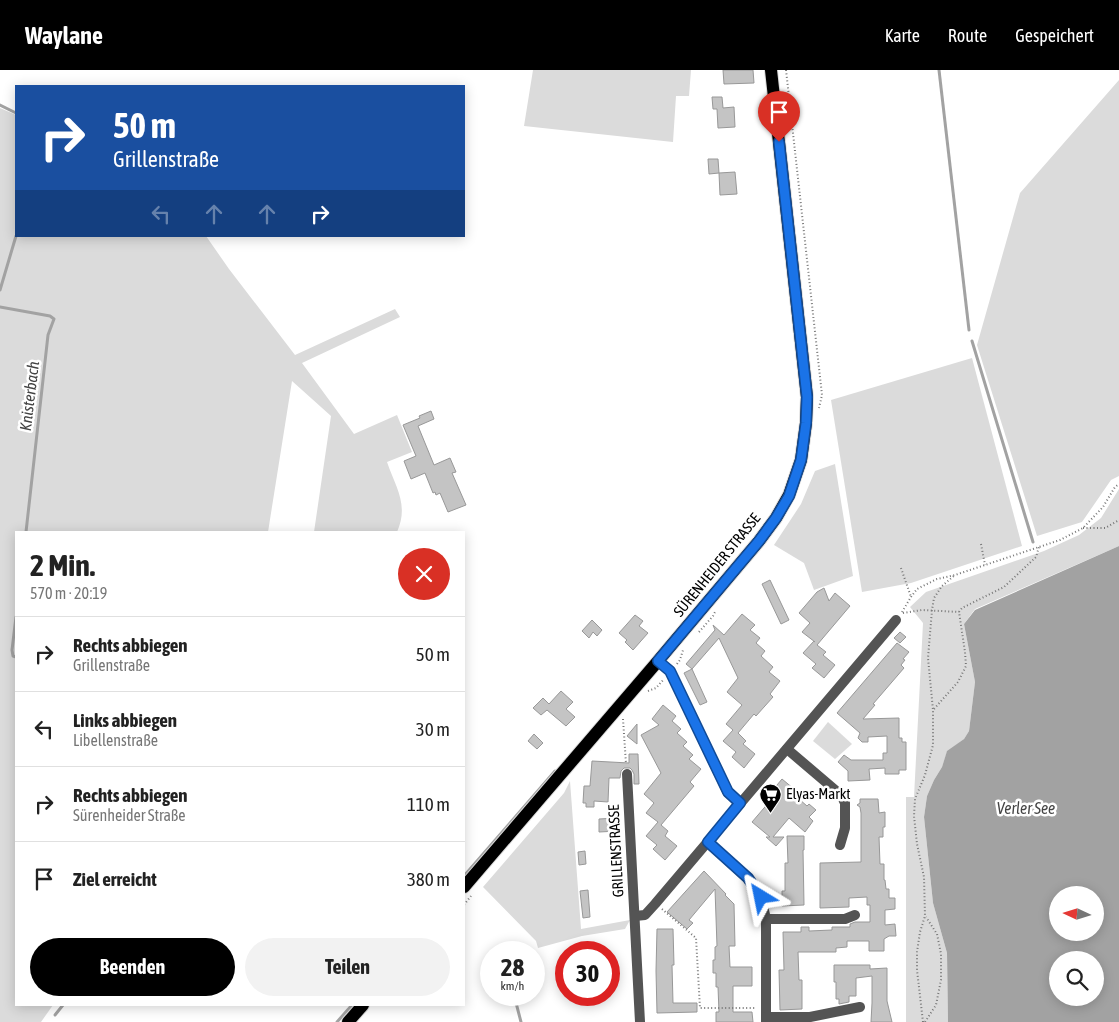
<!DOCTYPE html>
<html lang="de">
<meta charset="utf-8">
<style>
body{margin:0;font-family:"Asap Condensed",sans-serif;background:#f2f2f2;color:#222;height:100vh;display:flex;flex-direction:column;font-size:19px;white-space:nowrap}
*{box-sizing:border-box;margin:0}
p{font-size:16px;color:#767676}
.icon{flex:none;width:28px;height:28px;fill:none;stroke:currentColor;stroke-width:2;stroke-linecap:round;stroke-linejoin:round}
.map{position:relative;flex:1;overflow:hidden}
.details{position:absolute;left:15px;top:461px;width:450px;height:475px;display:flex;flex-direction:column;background:#fff;border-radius:0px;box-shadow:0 2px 12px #0003}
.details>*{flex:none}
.guide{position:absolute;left:15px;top:15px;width:450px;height:152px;border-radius:0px;box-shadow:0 2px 12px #0003;background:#1a4fa0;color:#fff;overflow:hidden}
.needle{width:32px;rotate:274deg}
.controls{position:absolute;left:1049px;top:816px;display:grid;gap:10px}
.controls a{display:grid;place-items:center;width:55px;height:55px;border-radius:50%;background:#fff;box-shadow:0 2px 12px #0003;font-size:25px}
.speed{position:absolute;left:480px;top:871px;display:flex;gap:10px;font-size:25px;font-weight:700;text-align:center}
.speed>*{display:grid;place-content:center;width:65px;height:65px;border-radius:50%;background:#fff;box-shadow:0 2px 12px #0003;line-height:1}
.speed small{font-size:12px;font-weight:400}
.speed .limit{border:8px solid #d22;background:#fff;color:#111}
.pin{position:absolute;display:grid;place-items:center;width:42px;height:42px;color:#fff;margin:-51px -21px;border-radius:50% 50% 50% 0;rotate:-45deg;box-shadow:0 0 5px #0007}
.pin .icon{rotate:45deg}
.me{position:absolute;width:55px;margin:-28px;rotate:325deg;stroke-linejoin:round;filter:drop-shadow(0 0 4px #0008)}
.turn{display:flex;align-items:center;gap:18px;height:105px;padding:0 15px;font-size:22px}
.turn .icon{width:65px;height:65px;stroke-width:2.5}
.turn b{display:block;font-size:35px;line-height:42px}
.lanes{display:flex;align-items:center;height:48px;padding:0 15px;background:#0003;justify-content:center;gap:25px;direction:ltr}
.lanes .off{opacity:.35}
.round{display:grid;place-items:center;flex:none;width:52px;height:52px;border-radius:26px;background:#f2f2f2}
.headline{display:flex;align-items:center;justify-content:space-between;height:85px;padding:0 15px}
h1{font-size:30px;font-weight:700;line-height:38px}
.button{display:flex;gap:10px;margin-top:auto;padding:10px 15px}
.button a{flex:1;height:58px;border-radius:30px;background:#000;color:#fff;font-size:20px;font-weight:700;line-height:58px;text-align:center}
.button a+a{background:#f2f2f2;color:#222}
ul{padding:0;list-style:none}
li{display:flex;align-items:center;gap:15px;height:75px;padding:0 15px;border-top:1px solid #e0e0e0}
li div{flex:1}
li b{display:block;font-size:19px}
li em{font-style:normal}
header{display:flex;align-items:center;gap:30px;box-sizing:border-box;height:70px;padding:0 25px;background:#000;color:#fff}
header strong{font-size:24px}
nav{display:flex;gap:28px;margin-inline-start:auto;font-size:18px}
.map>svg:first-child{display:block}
.green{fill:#dbdbdb}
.water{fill:#a2a2a2;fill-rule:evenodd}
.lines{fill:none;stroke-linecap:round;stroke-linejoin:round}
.stream{stroke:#a2a2a2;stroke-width:3}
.building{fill:#c4c4c4;stroke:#989898}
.major-casing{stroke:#dbdbdb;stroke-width:14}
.path{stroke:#767676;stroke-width:2;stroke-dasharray:1 2.5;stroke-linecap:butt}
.minor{stroke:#545454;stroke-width:10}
.major{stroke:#000;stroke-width:12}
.route-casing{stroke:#114b97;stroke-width:12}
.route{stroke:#1a73e8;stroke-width:9}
.labels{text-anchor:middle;stroke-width:5;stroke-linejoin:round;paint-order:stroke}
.street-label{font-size:15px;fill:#000;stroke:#fff}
.poi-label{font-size:15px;fill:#000;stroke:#fff;text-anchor:start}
.water-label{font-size:16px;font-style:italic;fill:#434343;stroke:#fff}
</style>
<header>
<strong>Waylane</strong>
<nav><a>Karte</a><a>Route</a><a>Gespeichert</a></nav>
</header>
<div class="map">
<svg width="1119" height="952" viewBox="0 0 1119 952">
<rect width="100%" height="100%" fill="#fff"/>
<g class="green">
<polygon points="533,0 691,0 689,26 676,26 673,72 524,56"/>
<polygon points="1119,10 1119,406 1111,410 1082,452 1037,466 977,275 1020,123"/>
<path d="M0,38L16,45V166H206L229,199L295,285L395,239L400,247L302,293L354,364L397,345L412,382L387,392C396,418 409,435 397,462H314L331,346L292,311L268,462H16V935H53L41,952H0Z"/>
<polygon points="972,288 1022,476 911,513 862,522 831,330"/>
<polygon points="835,394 853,506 814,520 804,493 774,475 801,434 815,401"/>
<polygon points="1119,419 1119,476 975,539 964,554 975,612 969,661 964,669 947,682 942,697 934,710 927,726 924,747 933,833 947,883 948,952 906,952 906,727 914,727 923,553 910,537 926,522 1044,481 1079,465 1101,448"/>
<polygon points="828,652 852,674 835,689 813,671"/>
<polygon points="570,711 581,859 630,850 625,859 582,866 538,878 536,871 483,817 564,723"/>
</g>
<path class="water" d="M1119,476V952H948L947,883L933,833L924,747L927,726L934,710L942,697L947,681L964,669L969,661L975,612L964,554L975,540ZM1058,825H1095V862H1058ZM1058,890H1095V928H1058Z"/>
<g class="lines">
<g class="stream">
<polyline points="939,0 969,260"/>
<polyline points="0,35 16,43"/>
<polyline points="0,220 16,166"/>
<polyline points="0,237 50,246 54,249 48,265 26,462"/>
<polyline points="972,271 1033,472"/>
<polyline points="16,547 12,580 13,586 16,587"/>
<polyline points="464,806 555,701"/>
<polyline points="514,925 521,952"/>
<polyline points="55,945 63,935"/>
<polyline points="337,952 352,935"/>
</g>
</g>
<g class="building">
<polygon points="723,0 753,0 754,13 724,14"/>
<polygon points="712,27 722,27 723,38 734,37 735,57 718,58 717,39 713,39"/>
<polygon points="708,89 718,89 719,103 735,102 737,124 720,125 719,103 709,104"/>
<polygon points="431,341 434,349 418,356 434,395 450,388 456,402 452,403 466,435 448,442 440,423 436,425 435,422 433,423 425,403 411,409 404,391 416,386 403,355 420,348 419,346"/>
<polygon points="770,510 789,550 781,554 762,514"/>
<polygon points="824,518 829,531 835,523 850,536 817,575 826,582 823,585 835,595 824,608 812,598 816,594 803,583 814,571 815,572 802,562 810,553 799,543 817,522"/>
<polygon points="742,544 755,555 750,560 760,568 756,573 765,581 761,586 773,597 769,602 780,611 770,624 773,627 756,646 754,644 738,663 746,671 743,674 755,684 744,698 732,687 736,682 723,671 733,660 726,654 742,635 727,622 738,608 719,568 692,599 686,594 715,560 713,555 724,565"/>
<polygon points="635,545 643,551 639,556 648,563 633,580 625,572 627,570 619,563"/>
<polygon points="592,550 602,560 597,566 593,562 589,568 582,561"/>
<polygon points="900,562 906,567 900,573 894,568"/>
<polygon points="897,573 909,582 903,589 905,590 901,595 904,598 873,634 875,635 863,649 899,648 899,668 902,668 902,672 906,672 906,700 899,700 899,704 885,704 885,698 869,699 870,710 848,711 848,701 838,692 844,685 851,690 883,690 883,683 887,683 887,666 868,667 868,672 862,672 858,668 860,663 837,643"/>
<polygon points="692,599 707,632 700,635 684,603"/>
<polygon points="561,621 573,632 566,639 575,647 566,656 547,640 541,645 533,638 543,628 549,634"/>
<polygon points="663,635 676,646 672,651 681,659 677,663 687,672 683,676 693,685 689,689 701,699 690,712 694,716 661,755 668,761 665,766 677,776 665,790 653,779 657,775 646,766 658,752 646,743 654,733 644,724 661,703 641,665 659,655 652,649"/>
<polygon points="637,654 637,674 627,666"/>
<polygon points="534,664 543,673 537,679 528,671"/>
<polygon points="629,684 638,684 639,714 634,714 634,704 632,700 630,698 624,698 621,701 620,708 609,708 608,732 594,731 594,737 586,737 586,733 583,733 584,716 590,716 592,691 629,693"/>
<polygon points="782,709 794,719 791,722 807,736 809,734 816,740 809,747 813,751 805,762 789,748 773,767 784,767 776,776 766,767 770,767 752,752 776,724 772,721"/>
<polygon points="860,729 878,729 879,743 885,742 885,757 883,757 883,767 879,767 880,794 884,794 884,810 885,810 886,819 889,819 889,828 895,828 895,839 885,840 885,855 895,854 896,866 889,866 884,869 884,881 869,881 869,871 847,871 847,877 836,878 836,882 798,882 799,910 802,910 802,939 780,940 779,900 784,900 783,862 801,862 801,857 809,857 809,861 832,860 832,857 850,857 850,854 855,852 870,852 870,835 867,835 867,827 849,828 849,837 820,838 820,793 861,792 861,743 860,737 857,735 860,733"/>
<polygon points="617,748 618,761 599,762 599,749"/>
<polygon points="787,766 804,766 804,780 803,780 804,835 782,836 782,821 785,821 785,793 788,793"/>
<polygon points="585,781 586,794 579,795 578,782"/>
<polygon points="704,801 726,824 725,825 734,834 735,876 729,876 730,897 752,897 752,916 733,916 733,942 752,942 753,952 716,952 716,942 719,942 718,917 716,917 716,903 713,903 713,890 715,890 715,877 717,876 715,819 689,850 693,853 687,859 667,842"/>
<polygon points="588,820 590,847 583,848 580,821"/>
<polygon points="657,859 673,859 674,895 672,895 673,933 697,933 697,942 657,943 656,901"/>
<polygon points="834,895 870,895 870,899 887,898 887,931 892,952 871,952 872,933 872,906 856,908 856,926 849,926 849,932 839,934 839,929 836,929 836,912 834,912"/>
</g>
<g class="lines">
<defs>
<g id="major">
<polyline points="464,817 658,591 759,471 776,448 789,425 801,390 806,353 807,327 771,0"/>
<polyline points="348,952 363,935"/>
</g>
</defs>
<use href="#major" class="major-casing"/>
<g class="path">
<polyline points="786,0 822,325 819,338"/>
<polyline points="1083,458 1105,458 1119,450"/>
<polyline points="981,474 985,495"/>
<polyline points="901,498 911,527"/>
<polyline points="902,542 911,527 917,519 937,509 955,505 1060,470 1083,458 1103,437 1115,417 1119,414"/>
<polyline points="903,543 922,540 959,542"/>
<polyline points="699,562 713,546 715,542"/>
<polyline points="677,594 680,590 683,580"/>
<polyline points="648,621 656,618 664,609"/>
<polyline points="934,639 958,612 966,596 965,582 959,542 962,538 1004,517 1036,487 1039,477"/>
<polyline points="623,649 626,694"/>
<polyline points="464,835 471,826"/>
<polyline points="662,839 696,868 700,938 756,938"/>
<polyline points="923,952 917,900 917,882 920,862 925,846 924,807 917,774 914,746 915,729 925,705 933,675 933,640 928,588 932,540 934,528 942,516 955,505"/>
<polyline points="925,952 936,935 941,910 941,884 937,864 926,847"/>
</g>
<g class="minor">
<polyline points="658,591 670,601 728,723 740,733"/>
<polyline points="787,679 841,725 845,733 845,758 840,775"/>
<polyline points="627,704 640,952"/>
<polyline points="708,772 747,808 761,827 766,849 766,952"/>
<polyline points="635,846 645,845 655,834 896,550"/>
<polyline points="766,849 845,849 855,845"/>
<polyline points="766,947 810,947 860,937"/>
</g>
<use href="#major" class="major"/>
</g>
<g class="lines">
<defs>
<polyline id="route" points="761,827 748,808 708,772 740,733 728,722 670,601 658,591 759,471 776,448 789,426 801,390 806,353 807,327 779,72"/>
</defs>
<use href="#route" class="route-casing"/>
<use href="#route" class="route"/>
</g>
<defs>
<symbol id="supermarket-pin" viewBox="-11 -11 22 30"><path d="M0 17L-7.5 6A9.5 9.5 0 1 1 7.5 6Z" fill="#000" stroke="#fff"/><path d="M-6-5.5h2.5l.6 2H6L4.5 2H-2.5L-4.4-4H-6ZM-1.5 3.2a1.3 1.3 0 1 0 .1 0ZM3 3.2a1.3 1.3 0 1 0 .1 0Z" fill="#fff"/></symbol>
</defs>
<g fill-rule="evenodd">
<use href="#supermarket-pin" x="758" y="712" width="25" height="34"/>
</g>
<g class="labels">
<g class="street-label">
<text transform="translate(717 495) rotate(-51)" y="5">SÜRENHEIDER STRASSE</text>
<text transform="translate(616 781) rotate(-93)" y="5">GRILLENSTRASSE</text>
</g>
<g class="poi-label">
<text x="786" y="729">Elyas-Markt</text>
</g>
<g class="water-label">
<text transform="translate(29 326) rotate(-83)" y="6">Knisterbach</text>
<text x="1026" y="744">Verler See</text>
</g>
</g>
</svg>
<div class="controls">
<a><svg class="needle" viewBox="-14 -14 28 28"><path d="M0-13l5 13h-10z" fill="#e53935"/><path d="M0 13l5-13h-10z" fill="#767676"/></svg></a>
<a><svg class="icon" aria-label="search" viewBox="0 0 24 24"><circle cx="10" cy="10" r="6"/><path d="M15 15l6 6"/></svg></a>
</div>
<div class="speed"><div>28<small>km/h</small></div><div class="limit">30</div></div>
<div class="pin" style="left:779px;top:72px;background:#d93025"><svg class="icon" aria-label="arrive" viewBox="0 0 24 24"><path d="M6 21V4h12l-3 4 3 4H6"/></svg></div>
<svg class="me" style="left:761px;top:827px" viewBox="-20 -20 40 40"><path d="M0-17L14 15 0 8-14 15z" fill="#1a73e8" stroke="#fff" stroke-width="4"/></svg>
<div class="guide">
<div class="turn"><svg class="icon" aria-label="right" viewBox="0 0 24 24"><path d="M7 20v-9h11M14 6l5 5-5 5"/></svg><div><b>50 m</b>Grillenstraße</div></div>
<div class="lanes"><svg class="icon off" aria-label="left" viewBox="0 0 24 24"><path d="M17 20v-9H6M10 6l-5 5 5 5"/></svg><svg class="icon off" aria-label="ahead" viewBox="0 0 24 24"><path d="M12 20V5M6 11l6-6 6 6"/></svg><svg class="icon off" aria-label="ahead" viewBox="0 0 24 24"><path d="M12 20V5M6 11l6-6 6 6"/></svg><svg class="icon" aria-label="right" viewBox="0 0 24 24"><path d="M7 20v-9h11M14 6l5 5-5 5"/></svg></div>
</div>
<section class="details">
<div class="headline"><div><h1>2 Min.</h1><p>570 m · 20:19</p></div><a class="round" style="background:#d93025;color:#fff"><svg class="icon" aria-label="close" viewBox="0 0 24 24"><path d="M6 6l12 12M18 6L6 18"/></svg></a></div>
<ul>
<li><svg class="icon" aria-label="right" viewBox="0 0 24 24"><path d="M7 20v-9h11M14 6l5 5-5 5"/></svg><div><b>Rechts abbiegen</b><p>Grillenstraße</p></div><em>50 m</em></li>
<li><svg class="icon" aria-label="left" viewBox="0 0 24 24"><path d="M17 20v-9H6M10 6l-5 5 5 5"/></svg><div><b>Links abbiegen</b><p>Libellenstraße</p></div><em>30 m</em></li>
<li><svg class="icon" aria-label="right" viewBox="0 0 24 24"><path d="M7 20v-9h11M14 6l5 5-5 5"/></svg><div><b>Rechts abbiegen</b><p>Sürenheider Straße</p></div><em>110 m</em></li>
<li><svg class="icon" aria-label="arrive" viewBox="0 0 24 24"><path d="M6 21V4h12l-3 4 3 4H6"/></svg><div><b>Ziel erreicht</b></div><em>380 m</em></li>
</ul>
<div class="button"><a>Beenden</a><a>Teilen</a></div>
</section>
</div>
